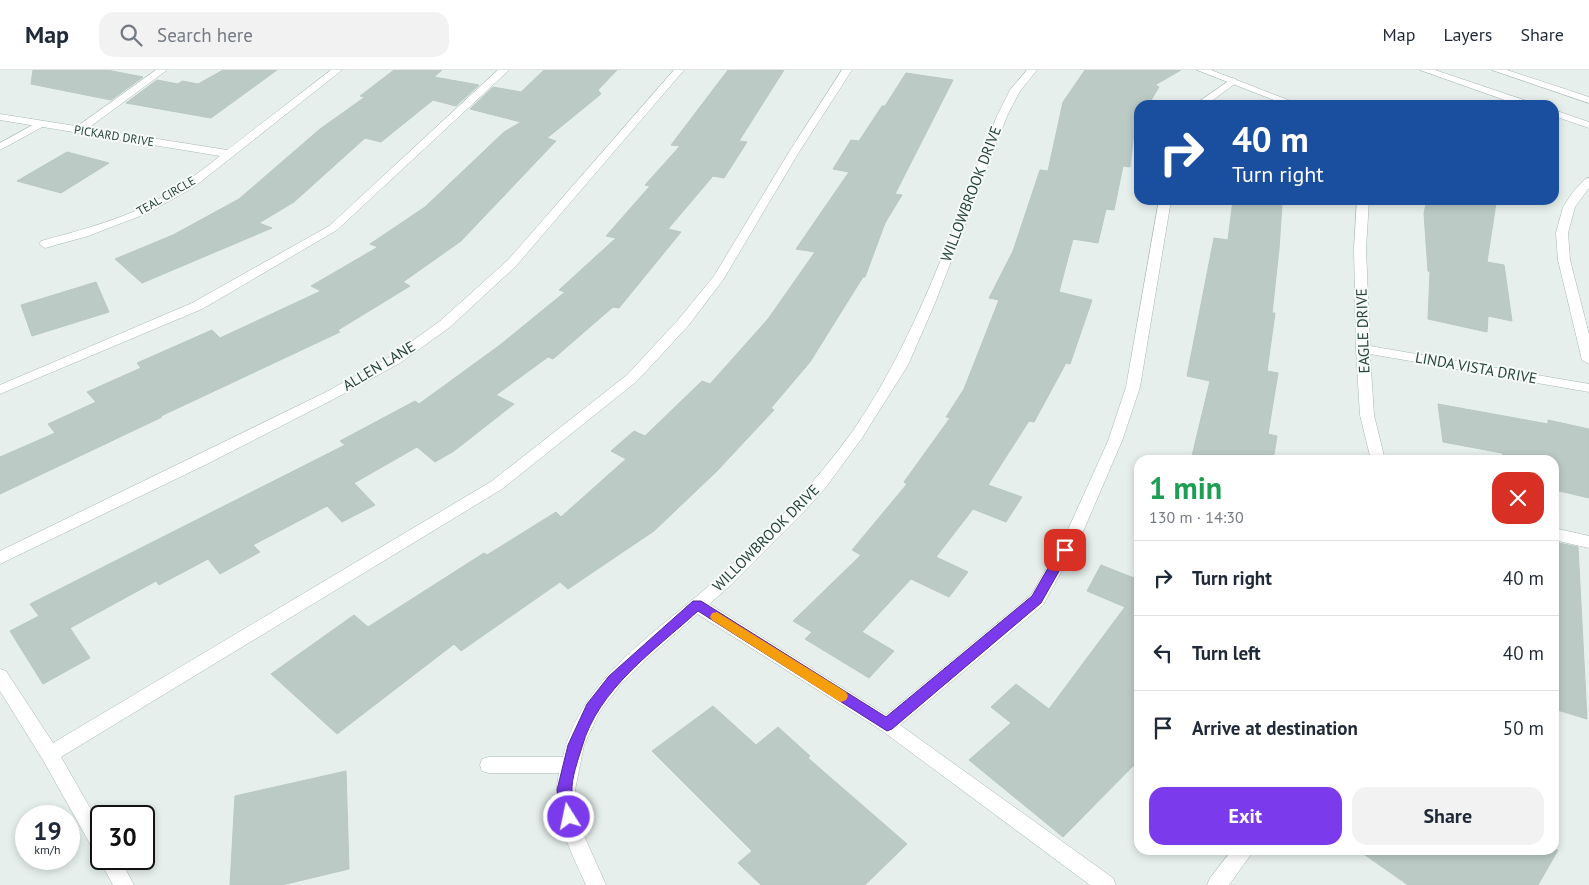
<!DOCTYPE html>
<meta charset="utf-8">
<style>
body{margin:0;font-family:"PT Sans",sans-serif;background:#f2f2f3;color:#1f2937;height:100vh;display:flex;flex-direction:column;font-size:19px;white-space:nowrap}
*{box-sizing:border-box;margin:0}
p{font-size:16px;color:#747a83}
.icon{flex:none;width:28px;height:28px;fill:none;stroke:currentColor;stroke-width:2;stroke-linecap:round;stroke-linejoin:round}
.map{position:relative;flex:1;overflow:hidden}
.side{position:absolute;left:1134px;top:385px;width:425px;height:400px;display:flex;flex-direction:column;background:#fff;border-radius:15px;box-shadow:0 2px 8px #0003}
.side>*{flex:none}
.hud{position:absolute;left:1134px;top:30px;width:425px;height:105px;border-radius:15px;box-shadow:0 2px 8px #0003;background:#1a4fa0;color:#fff;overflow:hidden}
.speed{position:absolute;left:15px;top:735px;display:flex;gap:10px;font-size:25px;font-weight:700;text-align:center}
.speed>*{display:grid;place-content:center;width:65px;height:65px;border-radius:50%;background:#fff;box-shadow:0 2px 8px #0003;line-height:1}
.speed small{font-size:12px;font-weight:400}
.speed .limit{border:2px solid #111;border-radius:8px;background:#fff;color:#111}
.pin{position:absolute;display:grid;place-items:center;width:42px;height:42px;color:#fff;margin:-21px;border-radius:10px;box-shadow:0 2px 8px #0006}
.me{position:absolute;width:55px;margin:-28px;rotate:350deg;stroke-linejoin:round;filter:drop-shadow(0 0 4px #0008)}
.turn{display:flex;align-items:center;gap:18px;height:105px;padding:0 15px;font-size:22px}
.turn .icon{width:65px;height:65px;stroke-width:2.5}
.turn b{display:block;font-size:35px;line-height:42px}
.round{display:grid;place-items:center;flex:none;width:52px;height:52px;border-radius:15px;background:#f2f2f3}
.head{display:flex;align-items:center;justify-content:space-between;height:85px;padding:0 15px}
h1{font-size:30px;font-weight:600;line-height:38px;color:#1e9e55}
.action{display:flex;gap:10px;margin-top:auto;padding:10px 15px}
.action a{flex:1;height:58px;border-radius:15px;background:#7c3aed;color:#fff;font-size:20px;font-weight:600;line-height:58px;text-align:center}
.action a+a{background:#f2f2f3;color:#1f2937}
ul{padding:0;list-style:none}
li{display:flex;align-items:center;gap:15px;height:75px;padding:0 15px;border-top:1px solid #e0e1e3}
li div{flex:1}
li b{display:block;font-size:19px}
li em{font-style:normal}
header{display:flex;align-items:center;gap:30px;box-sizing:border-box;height:70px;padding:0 25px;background:#fff;border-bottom:1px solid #e0e1e3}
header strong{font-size:24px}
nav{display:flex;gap:28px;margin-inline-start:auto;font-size:18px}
.search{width:350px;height:45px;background:#f2f2f3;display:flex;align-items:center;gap:12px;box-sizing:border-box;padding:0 18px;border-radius:15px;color:#747a83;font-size:19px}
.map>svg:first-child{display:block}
.building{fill:#bbcac4;stroke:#b8c9c2}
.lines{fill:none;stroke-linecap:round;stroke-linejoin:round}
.lane-casing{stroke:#a8b8b2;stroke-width:1}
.street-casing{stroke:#a8b8b2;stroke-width:1}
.lane{fill:#fff;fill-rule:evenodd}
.street{fill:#fff;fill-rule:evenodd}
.route{fill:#7c3aed;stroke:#51269a}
.slow{fill:#f59e0b}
.labels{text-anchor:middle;stroke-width:4;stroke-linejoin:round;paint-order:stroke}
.far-street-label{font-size:12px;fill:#24423a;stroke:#f7fbf9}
.street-label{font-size:15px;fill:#24423a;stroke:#f7fbf9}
</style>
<header>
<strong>Map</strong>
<div class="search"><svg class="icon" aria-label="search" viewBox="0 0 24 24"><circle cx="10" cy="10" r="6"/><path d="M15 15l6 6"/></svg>Search here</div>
<nav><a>Map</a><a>Layers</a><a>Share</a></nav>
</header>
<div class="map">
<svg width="1589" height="815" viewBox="0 0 1589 815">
<rect width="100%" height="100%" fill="#e6efeb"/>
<g class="building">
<polygon points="33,0 107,0 143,7 111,30 31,14"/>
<polygon points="223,0 277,0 211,48 126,33 157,10 178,14 182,11 198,14"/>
<polygon points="394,0 442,0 434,7 479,15 456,36 433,30 381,72 365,68 294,132 259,153 272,158 142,213 115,189 173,165 239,129 320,59 365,27 360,26"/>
<polygon points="544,0 617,0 598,20 601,24 547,68 556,71 461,171 403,212 410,216 338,260 340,262 161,346 162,347 0,424 0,387 55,363 48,354 96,332 87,322 141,298 137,293 212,260 220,268 321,221 311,216 378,177 370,174 425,137 504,62 521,52 470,39 493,17 521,22"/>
<polygon points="728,0 784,0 739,71 747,72 724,108 713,106 668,159 681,162 619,238 613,237 553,289 548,287 496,325 514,334 454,381 435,392 417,377 354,413 375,435 342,452 327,436 253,475 260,482 220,504 208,489 159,515 156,511 70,558 90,588 43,614 10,561 39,546 30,534 345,375 340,371 415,331 419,334 500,275 565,222 559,220 616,168 606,166 650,116 645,115 680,76 671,75"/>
<polygon points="1085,0 1181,0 1155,15 1159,17 1148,35 1139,35 1139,49 1135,55 1130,97 1123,96 1114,140 1106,139 1098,173 1073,169 1059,222 1092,230 1070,294 1066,293 1034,352 1029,351 988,415 1022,427 1006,452 973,439 936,487 968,502 949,527 911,509 862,562 894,581 869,608 805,569 812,562 793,551 861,485 852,480 907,414 904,412 950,348 946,347 964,319 999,230 989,228 1013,181 1040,100 1048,101 1063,32"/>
<polygon points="906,3 953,10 895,124 902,125 885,153 865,207 863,207 810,292 771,338 774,340 716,402 654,461 568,519 560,512 461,581 454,574 337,664 271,604 354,545 368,557 484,483 487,485 556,442 561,447 626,389 611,381 634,361 645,366 702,311 710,314 768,249 815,182 796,179 849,102 833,99 851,70 859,71 882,36 885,36"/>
<polygon points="67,82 109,93 61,123 17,111"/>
<polygon points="1233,130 1258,130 1282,134 1279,179 1272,243 1275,243 1267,301 1278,303 1268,364 1277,366 1273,390 1191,390 1210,311 1187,306 1214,168 1228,170"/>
<polygon points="1427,130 1482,130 1496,133 1487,192 1504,195 1512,251 1488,246 1487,262 1428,249 1430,202 1428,201 1424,143"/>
<polygon points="96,212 109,242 32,266 21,235"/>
<polygon points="1438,334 1548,354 1548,350 1589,359 1589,428 1555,420 1554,390 1504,390 1502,383 1443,372"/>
<polygon points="1554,472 1578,477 1587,649 1554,639"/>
<polygon points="1101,495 1139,510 1139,690 1063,767 969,690 1011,653 991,637 1016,614 1049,639 1125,537 1087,521"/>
<polygon points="713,636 756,675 778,657 810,686 808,688 907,774 865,815 761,815 738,793 752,781 652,681"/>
<polygon points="346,701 349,799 282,815 230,815 235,726"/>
<polygon points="1358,780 1558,780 1538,815 1408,815"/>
</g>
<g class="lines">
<defs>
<g id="lane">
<polygon points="156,0 167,0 83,62 75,62 74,60 75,58"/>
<polygon points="498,0 509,0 337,160 202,239 0,324 0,315 192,233 329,156"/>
<polygon points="842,0 852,0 799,82 723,210 688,256 637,311 502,419 61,687 101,757 101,784 94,781 43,690 0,621 0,599 6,601 53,673 492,411 627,305 678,250 714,206 789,82"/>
<polygon points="1420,0 1435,0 1533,33 1534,35 1519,35"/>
<polygon points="1492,0 1507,0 1589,27 1589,33"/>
<polygon points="1233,8 1236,9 1236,13 1206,35 1194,35"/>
<polygon points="1554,40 1589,52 1589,58 1554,46"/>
<polygon points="40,51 44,52 45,54 44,56 0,80 0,73"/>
<polygon points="1589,108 1589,118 1575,137 1568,163 1570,190 1589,264 1589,294 1582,290 1558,190 1556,163 1563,137 1573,122 1585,109"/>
<polygon points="1159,130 1171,130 1140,317 1122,371 1082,464 1043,535 900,655 1113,808 1116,815 1090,815 881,660 691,540 689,535 691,530 697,529 703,530 886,645 1031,525 1066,464 1108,371 1126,317"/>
<polygon points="1554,458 1589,466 1589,478 1554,470"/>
<polygon points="101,784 101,789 120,789 134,815 113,815 99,789"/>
</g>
<g id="street">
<path d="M331,0H342L194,117L148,143L88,166L45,178L39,174L41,171C74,162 108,153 140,139C169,125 195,106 220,86L0,50V44L227,80Z"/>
<polygon points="674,0 684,0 516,196 450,257 400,293 334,329 207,394 0,494 0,481 324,323 390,287 440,251 508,190"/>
<path d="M1027,0H1037L1020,21L1007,46L935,233L908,295L862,368L826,417L801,445L732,514L651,585L620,615L599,643L584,675L575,720L582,761L606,815H586C570,779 550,743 559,703H489L482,701L480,695L482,689L489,687H563C582,604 663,559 721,505C768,461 814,415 852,362C918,267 954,153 997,46L1010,20Z"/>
<polygon points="1197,0 1211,0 1301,35 1287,35"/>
<polygon points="1357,130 1369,130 1366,178 1370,276 1589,314 1589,322 1370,284 1374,345 1385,390 1371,390 1360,345 1356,279 1354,178"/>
<polygon points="1232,780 1254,780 1229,815 1207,815 1210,808"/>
</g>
</defs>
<use href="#lane" class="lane-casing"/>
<use href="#street" class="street-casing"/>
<use href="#lane" class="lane"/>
<use href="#street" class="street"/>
</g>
<path class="route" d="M1065,476L1071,480L1041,533L892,659L887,661L698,541C655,580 598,619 582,677C578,690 571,709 572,722C573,732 579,743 574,752L569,754L564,752L557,720L568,675L587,634L609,606L693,531H701L886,647L1032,526L1060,477Z"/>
<polygon class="slow" points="717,542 846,622 848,626 846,630 841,632 837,630 712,550 710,547 712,543"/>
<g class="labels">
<g class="far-street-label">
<text transform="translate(114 66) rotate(9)" y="4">PICKARD DRIVE</text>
<text transform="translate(166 126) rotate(-30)" y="4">TEAL CIRCLE</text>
</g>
<g class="street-label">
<text transform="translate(971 124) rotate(-69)" y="5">WILLOWBROOK DRIVE</text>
<text transform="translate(1363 261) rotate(-92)" y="5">EAGLE DRIVE</text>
<text transform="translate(379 296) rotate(-31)" y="5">ALLEN LANE</text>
<text transform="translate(1476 298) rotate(10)" y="5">LINDA VISTA DRIVE</text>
<text transform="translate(766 468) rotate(-45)" y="5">WILLOWBROOK DRIVE</text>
</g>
</g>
</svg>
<div class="speed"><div>19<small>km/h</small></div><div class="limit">30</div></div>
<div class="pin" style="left:1065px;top:480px;background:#d93025"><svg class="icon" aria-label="arrive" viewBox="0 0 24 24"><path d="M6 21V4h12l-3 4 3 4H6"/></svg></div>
<svg class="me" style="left:569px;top:747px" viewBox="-20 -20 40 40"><circle r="17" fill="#7c3aed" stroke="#fff" stroke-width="3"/><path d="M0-11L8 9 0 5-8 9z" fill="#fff"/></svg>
<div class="hud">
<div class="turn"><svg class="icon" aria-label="right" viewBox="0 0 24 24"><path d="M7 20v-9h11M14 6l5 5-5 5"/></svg><div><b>40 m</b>Turn right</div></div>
</div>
<section class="side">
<div class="head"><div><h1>1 min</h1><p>130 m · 14:30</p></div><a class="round" style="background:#d93025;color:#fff"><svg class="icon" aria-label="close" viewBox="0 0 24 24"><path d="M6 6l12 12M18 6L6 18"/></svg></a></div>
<ul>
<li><svg class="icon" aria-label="right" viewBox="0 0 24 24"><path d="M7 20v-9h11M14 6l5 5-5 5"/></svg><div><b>Turn right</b></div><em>40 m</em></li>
<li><svg class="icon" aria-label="left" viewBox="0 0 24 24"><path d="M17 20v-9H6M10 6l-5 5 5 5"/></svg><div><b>Turn left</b></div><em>40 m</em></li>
<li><svg class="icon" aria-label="arrive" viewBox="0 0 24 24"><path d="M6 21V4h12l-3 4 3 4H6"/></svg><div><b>Arrive at destination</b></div><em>50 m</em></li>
</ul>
<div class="action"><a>Exit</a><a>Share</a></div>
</section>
</div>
